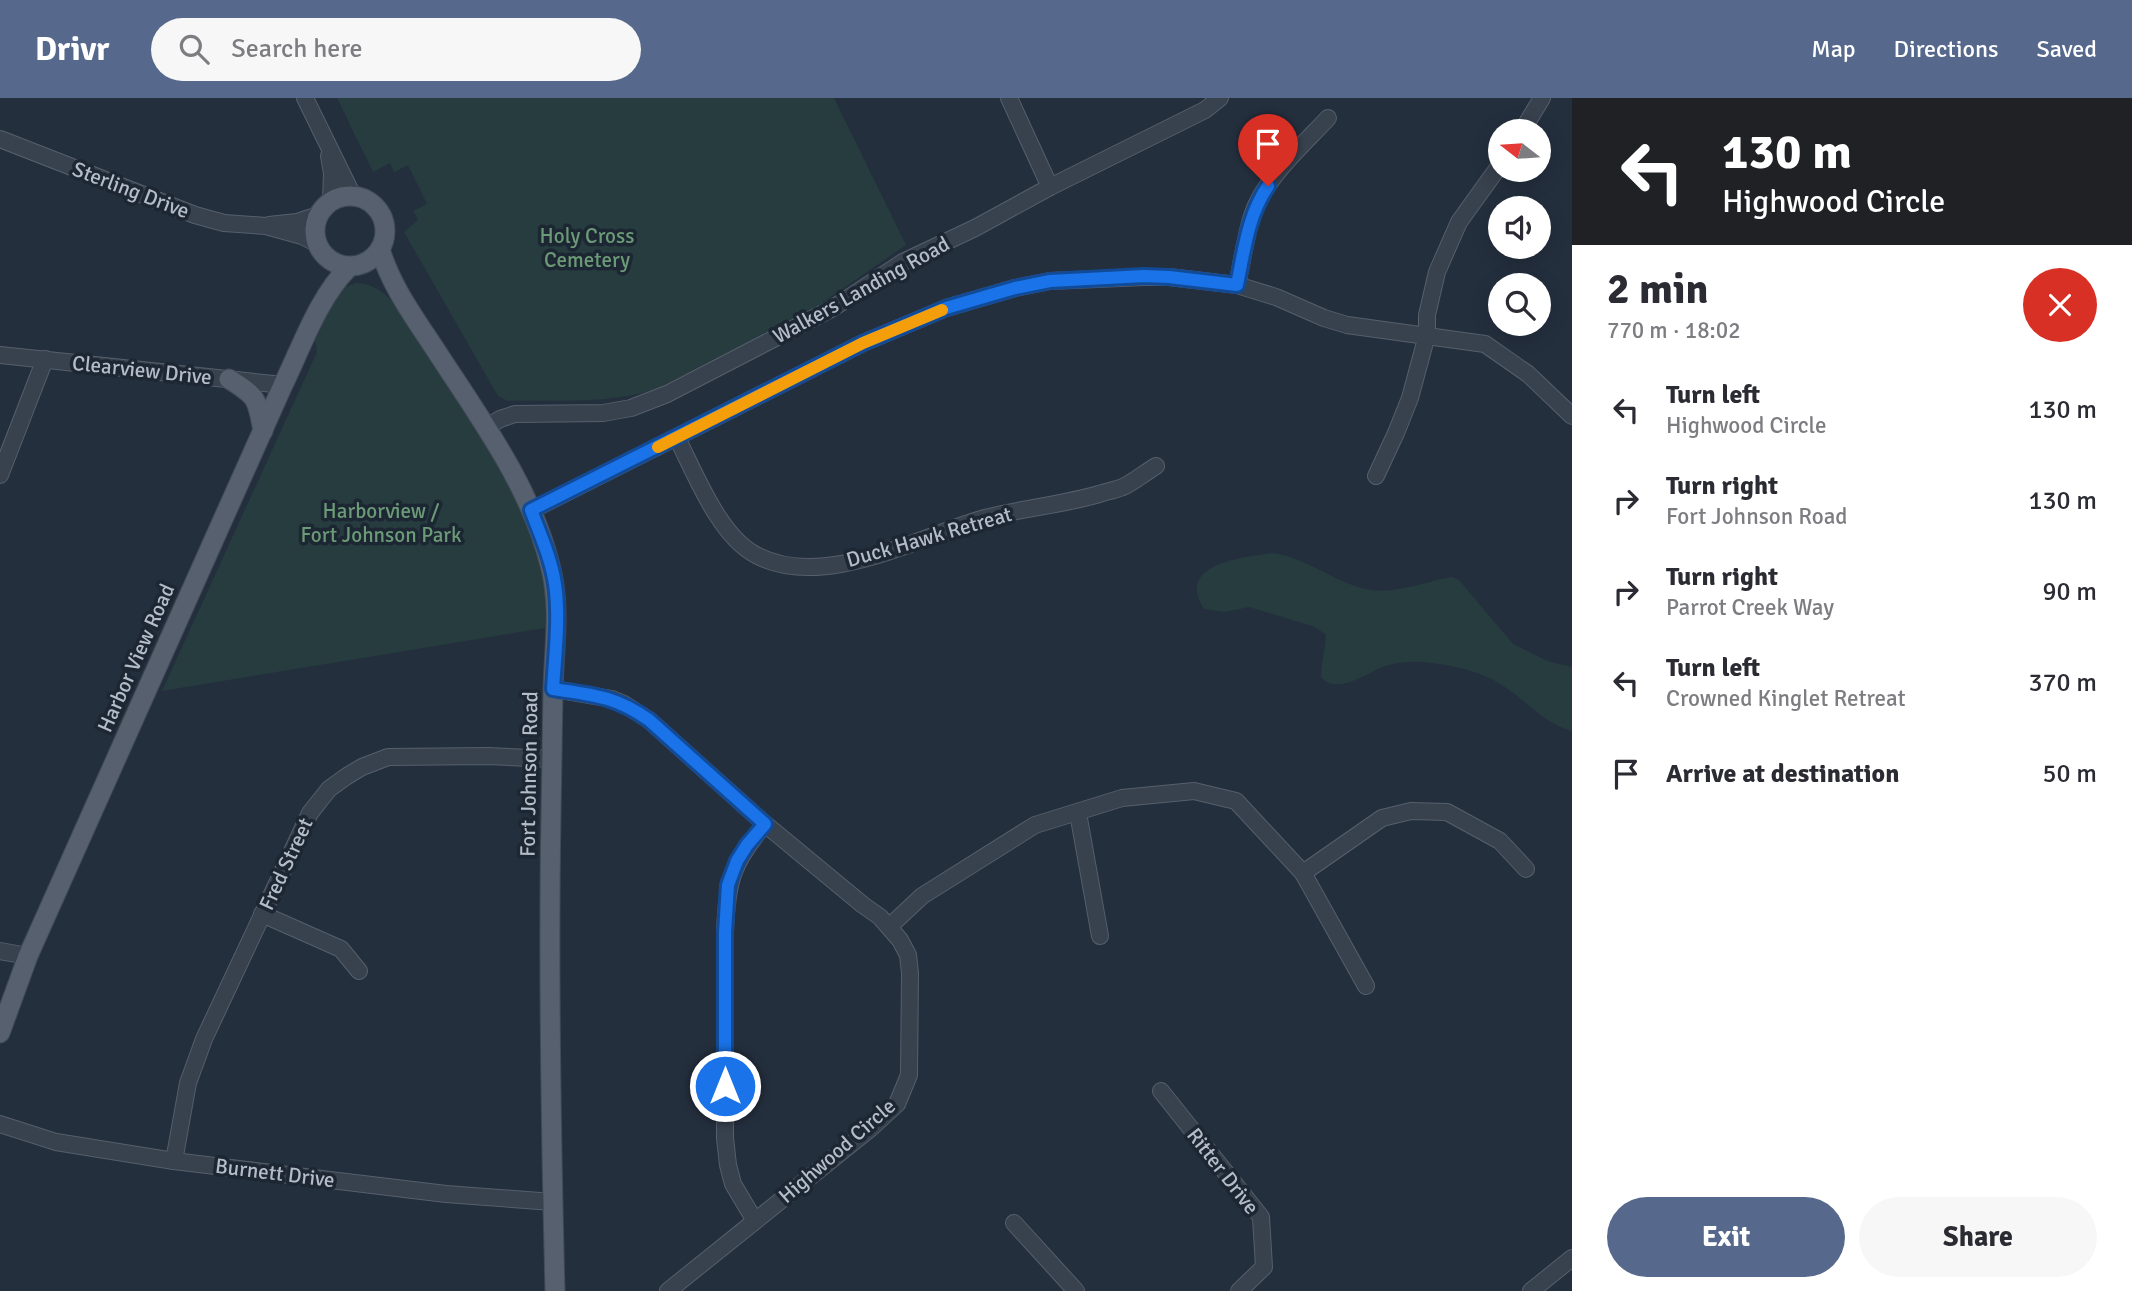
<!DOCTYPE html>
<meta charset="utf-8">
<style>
body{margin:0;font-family:Signika,sans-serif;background:#f7f7f7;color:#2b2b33;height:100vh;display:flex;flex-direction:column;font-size:26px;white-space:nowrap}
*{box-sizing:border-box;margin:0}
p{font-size:23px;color:#7c7c81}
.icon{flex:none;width:38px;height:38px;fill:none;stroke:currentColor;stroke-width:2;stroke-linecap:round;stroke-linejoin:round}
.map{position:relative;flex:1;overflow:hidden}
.details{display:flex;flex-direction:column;background:#fff;width:560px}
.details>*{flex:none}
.hud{background:#202124;color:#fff;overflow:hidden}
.needle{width:46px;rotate:287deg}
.buttons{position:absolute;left:1488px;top:21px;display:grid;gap:14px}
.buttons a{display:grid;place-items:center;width:63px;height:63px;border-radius:50%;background:#fff;box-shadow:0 4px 18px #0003;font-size:35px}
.pin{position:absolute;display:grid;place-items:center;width:60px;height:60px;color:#fff;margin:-72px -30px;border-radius:50% 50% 50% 0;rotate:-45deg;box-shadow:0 0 7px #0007}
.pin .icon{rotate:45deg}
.me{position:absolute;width:77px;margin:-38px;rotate:0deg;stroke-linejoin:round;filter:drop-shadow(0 0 5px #0008)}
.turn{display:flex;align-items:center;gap:24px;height:147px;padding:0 35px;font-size:32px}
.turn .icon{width:91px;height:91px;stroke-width:2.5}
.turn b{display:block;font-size:49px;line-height:60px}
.round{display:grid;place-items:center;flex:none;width:74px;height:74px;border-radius:37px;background:#f7f7f7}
.overview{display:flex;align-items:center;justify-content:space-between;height:119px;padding:0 35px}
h1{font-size:42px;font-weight:700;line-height:52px}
.primary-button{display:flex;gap:14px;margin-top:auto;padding:14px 35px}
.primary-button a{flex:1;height:80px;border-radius:42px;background:#56698c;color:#fff;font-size:28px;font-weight:700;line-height:80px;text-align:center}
.primary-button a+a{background:#f7f7f7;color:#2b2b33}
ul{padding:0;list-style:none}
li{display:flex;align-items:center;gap:21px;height:91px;padding:0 35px}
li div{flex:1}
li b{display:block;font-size:26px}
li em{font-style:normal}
header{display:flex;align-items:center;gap:42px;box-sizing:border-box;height:98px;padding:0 35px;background:#56698c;color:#fff}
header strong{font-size:33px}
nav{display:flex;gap:38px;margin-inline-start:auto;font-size:24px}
.search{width:490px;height:63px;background:#f7f7f7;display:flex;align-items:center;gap:18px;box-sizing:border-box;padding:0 24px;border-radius:38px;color:#7c7c81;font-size:26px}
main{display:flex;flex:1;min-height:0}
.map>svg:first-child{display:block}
.green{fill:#263c3f}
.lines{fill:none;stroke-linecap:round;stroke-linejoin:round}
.minor-casing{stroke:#565f6c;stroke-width:18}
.major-casing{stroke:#414a57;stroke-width:21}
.minor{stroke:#38414e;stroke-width:16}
.major{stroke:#56606e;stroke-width:19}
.route-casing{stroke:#114b97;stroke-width:18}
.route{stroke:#1a73e8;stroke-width:12}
.slow{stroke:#f59e0b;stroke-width:12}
.labels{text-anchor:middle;stroke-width:7;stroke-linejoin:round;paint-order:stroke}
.street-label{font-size:21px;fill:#b4bcc9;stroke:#1d2633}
.park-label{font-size:21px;fill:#6b9a76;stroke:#1d2633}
</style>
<header>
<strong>Drivr</strong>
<div class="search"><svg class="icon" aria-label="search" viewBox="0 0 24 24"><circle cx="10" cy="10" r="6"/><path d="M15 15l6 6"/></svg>Search here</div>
<nav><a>Map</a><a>Directions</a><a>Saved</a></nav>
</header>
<main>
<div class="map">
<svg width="1572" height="1193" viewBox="0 0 1572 1193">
<rect width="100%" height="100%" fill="#242f3e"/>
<g class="green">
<path d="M337,0H834L906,147L816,209L654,292C607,306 556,302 508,303L498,298L404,134L418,122L413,113L427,106L408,67L394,74L390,65L373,74Z"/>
<path d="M355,185C381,185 395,206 408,224L480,336L524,416L537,452L545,493V530L162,593L317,254L315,242L335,198L342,191Z"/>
<path d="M1273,455C1308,460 1338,487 1371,492C1398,496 1426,483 1452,479L1459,482L1513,546L1547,563L1572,569V633C1544,625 1532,608 1509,592C1484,573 1453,567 1422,564C1410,563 1397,564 1385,568C1366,575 1338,598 1321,579C1321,564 1325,552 1326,537L1315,529L1249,509L1225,514L1204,511C1175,466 1242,459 1273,455Z"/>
</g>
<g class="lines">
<defs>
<g id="minor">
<polyline points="305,0 353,98"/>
<polyline points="1009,0 1050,89"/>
<polyline points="1522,33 1542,0"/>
<polyline points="0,41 195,117 224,125 266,128 302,138 316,145"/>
<polyline points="329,58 332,75 331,103"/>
<polyline points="269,127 297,124 318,117"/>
<path d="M1237,187C1242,165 1245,140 1252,118C1263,82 1303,47 1328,20"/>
<polyline points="0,257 283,287"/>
<polyline points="486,330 500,321 515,316 603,315 631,310 667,296 833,210 903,164 975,130 1050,89 1205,12 1220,0"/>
<path d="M677,340C695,375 719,438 756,457C823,493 918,439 985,420C1023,410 1062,407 1099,396C1107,393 1117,392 1125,388C1135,383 1146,374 1156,368"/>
<polyline points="0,377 45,261"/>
<polyline points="1376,378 1396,335 1410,300 1427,237 1427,217 1437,174 1459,124 1500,67"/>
<polyline points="532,412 863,245 946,210 1015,190 1050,183 1144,179 1169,179 1237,187 1276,199 1324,220 1347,227 1485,246 1528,276 1572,318"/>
<polyline points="553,591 612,601 624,606 649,622 765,726 863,807 880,819 900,842 908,857 910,875 909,977 897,1006 871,1030 668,1193"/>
<polyline points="1078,715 1100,838"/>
<polyline points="1303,775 1382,720 1411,713 1447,714 1500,743 1526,771"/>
<polyline points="262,816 341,851 359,873"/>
<polyline points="890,828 922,798 1035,727 1122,700 1194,693 1236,703 1303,775 1366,888"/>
<polyline points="0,853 28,858"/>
<polyline points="1161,993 1261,1119 1264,1169 1239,1193"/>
<polyline points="0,1026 56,1044 174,1063 446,1096 553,1104"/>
<polyline points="174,1063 188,985 204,941 310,715 329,691 347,678 362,669 388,659 488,658 552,661"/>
<path d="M755,1123L733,1086L728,1067L725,1040V833C727,783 732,765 765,726"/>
<polyline points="1014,1125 1076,1193"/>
<polyline points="1531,1193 1572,1160"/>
</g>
<g id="major">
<circle cx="350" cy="133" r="35"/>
<path d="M380,151C391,188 414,219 435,251C479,319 530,387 550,467C561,508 554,550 553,592C552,634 552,676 551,718C548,876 551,1035 555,1193"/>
<path d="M229,281C258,299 257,301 263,333"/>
<path d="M0,935L28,858L283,287C302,248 318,200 349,169"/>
</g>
</defs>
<use href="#minor" class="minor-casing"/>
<use href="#major" class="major-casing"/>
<use href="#minor" class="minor"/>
<use href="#major" class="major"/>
</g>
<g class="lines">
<defs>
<path id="route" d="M725,988V834L728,787L737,763L747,747L765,726L649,622C615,598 593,597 553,591C555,557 560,520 555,486C551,460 540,436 531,412L863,245L946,210L1015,190L1050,183L1144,178L1169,179L1237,187C1244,153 1248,117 1268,88"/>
</defs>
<use href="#route" class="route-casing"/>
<use href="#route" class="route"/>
<polyline class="slow" points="658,349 863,245 942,212"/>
</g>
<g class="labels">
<g class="street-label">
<text transform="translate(131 92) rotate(21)" y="7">Sterling Drive</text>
<text transform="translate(861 192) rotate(-29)" y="7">Walkers Landing Road</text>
<text transform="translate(142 272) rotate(6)" y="7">Clearview Drive</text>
<text transform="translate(929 439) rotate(-16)" y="7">Duck Hawk Retreat</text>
<text transform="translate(136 560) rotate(-66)" y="7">Harbor View Road</text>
<text transform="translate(529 676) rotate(-89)" y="7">Fort Johnson Road</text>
<text transform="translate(286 766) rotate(-65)" y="7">Fred Street</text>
<text transform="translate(837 1053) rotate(-41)" y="7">Highwood Circle</text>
<text transform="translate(1223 1073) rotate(52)" y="7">Ritter Drive</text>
<text transform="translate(275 1075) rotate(7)" y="7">Burnett Drive</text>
</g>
<g class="park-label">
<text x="587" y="145">Holy Cross<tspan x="587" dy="24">Cemetery</tspan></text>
<text x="381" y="420">Harborview /<tspan x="381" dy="24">Fort Johnson Park</tspan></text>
</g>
</g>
</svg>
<div class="buttons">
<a><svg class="needle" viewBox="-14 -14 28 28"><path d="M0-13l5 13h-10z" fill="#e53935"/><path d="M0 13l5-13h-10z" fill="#7c7c81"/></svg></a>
<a><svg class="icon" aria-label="sound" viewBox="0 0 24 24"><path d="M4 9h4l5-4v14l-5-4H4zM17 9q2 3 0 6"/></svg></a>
<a><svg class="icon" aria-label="search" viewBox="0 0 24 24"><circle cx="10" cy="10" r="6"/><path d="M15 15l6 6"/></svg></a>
</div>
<div class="pin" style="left:1268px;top:88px;background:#d93025"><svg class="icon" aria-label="arrive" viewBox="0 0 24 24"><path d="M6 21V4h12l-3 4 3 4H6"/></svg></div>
<svg class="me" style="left:725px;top:988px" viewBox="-20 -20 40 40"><circle r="17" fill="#1a73e8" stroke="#fff" stroke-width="3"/><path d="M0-11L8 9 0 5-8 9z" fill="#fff"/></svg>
</div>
<section class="details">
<div class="hud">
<div class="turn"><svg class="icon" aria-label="left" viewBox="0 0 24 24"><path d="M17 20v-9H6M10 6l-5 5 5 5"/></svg><div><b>130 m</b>Highwood Circle</div></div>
</div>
<div class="overview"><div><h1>2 min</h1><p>770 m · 18:02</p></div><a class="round" style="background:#d93025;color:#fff"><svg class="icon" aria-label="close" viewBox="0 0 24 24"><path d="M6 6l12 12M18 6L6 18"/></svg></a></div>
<ul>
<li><svg class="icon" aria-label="left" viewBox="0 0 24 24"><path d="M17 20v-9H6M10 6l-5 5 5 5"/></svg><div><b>Turn left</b><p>Highwood Circle</p></div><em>130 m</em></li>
<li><svg class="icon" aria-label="right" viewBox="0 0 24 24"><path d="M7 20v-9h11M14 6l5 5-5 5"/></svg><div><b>Turn right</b><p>Fort Johnson Road</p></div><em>130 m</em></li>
<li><svg class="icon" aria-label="right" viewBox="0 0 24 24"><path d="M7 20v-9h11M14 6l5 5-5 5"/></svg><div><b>Turn right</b><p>Parrot Creek Way</p></div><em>90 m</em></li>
<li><svg class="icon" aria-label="left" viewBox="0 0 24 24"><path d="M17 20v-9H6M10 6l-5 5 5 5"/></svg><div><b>Turn left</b><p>Crowned Kinglet Retreat</p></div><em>370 m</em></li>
<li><svg class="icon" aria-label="arrive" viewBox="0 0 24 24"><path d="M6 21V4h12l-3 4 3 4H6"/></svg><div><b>Arrive at destination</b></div><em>50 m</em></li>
</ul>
<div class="primary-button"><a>Exit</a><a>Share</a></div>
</section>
</main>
